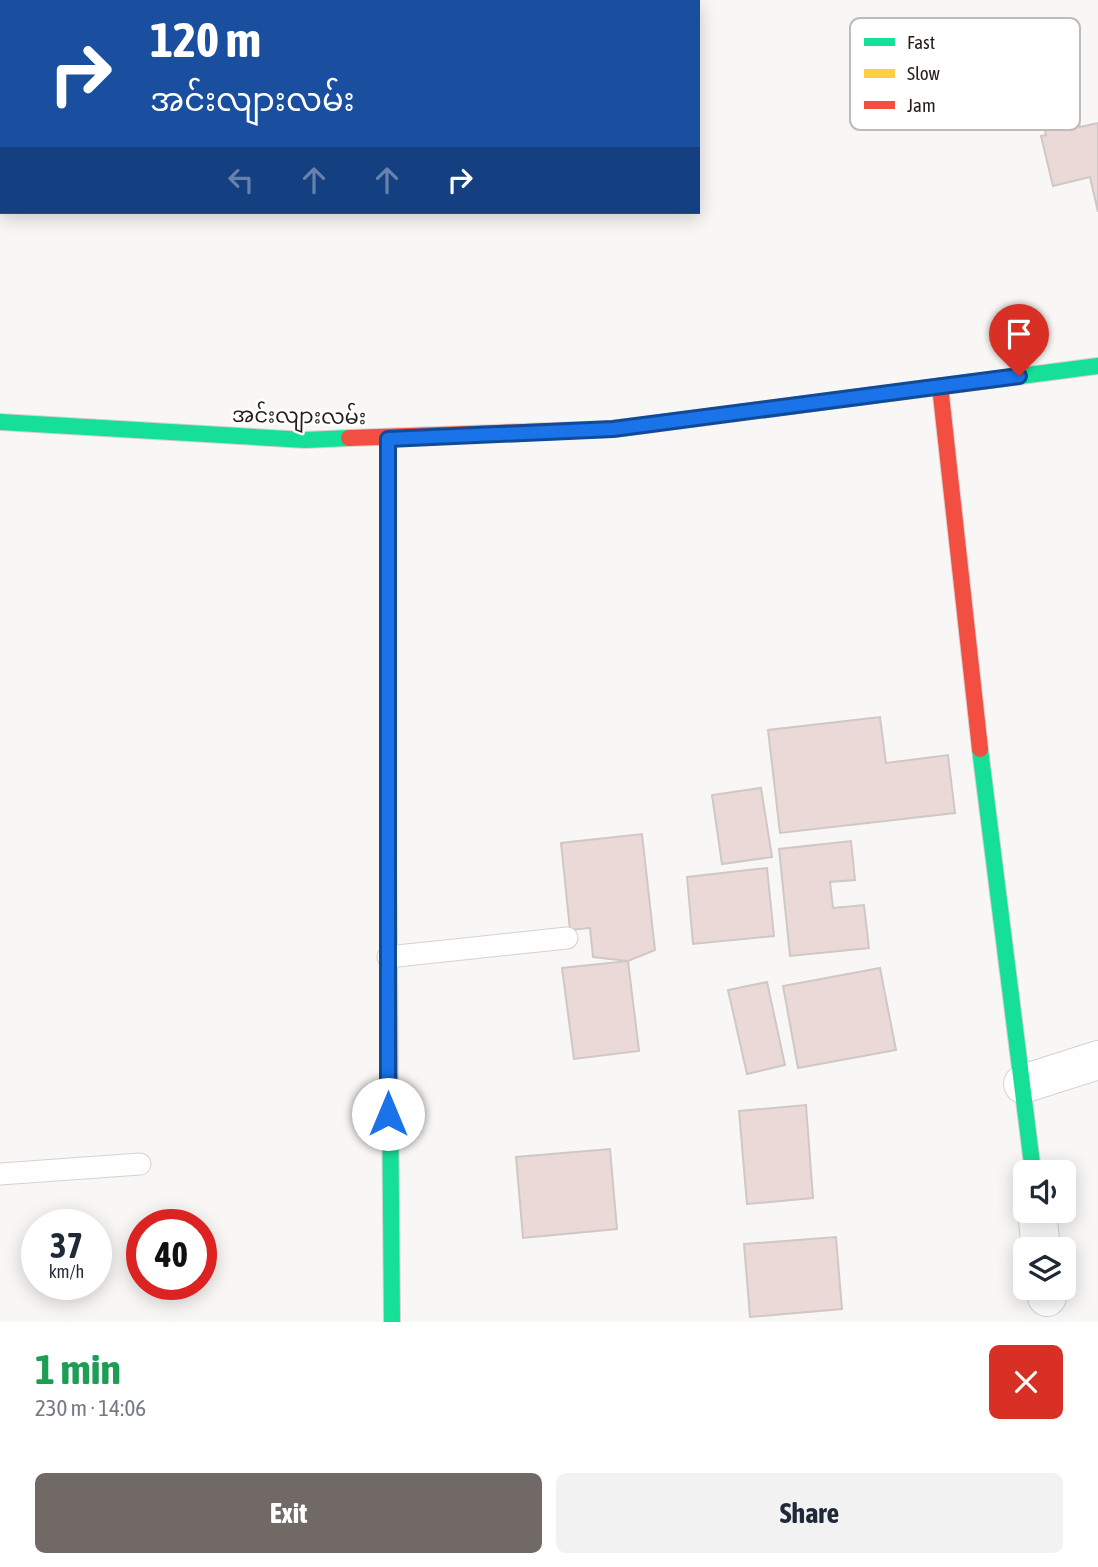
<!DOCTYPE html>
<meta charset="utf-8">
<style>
body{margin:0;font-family:"Asap Condensed","Noto Sans Myanmar",sans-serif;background:#f2f2f3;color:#1f2937;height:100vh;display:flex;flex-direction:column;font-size:26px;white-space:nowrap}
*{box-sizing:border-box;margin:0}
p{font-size:23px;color:#747a83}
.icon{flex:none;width:38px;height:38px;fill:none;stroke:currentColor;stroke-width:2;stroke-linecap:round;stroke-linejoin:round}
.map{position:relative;height:1322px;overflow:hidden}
.sheet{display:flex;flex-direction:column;background:#fff;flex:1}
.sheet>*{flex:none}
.top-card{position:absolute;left:0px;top:0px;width:700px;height:214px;box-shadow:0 4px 18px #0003;background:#1a4fa0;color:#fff;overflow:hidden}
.buttons{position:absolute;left:1013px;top:1160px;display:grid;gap:14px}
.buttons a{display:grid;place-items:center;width:63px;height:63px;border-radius:10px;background:#fff;box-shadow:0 4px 18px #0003;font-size:35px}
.speed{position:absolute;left:21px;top:1209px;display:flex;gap:14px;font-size:35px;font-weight:700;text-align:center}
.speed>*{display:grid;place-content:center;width:91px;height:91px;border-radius:50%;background:#fff;box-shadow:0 4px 18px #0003;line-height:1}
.speed small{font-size:18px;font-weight:400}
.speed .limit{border:10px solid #d22;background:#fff;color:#111}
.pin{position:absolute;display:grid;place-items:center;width:60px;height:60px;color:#fff;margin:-72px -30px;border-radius:50% 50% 50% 0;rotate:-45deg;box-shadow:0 0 7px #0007}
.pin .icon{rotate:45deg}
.me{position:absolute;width:77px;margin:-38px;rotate:0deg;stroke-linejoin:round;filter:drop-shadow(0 0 5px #0008)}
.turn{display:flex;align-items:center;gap:24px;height:147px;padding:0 35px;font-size:32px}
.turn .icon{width:91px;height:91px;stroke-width:2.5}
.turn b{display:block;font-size:49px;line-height:60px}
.lanes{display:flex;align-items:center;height:66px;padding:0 35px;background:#0003;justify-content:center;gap:35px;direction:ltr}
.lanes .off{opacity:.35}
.round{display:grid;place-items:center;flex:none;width:74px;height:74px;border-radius:10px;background:#f2f2f3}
.overview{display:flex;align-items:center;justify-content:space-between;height:119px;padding:0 35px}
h1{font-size:42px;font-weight:700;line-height:52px;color:#1e9e55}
.button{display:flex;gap:14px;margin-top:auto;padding:14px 35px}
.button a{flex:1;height:80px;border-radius:10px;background:#706965;color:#fff;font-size:28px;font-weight:700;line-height:80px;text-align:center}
.button a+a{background:#f2f2f3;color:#1f2937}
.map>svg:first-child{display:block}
.building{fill:#ead9d6;stroke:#cfc8c6;stroke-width:2}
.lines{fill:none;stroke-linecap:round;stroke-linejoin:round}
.lane-casing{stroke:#d8d1ce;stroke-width:23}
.street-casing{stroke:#d8d1ce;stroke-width:40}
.fast-casing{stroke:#d8d1ce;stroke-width:18}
.slow-casing{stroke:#d8d1ce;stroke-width:18}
.jam-casing{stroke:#d8d1ce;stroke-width:18}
.lane{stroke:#fefefe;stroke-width:21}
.street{stroke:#fefefe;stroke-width:38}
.fast{stroke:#16e098;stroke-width:16}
.slow{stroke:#ffcf43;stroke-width:16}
.jam{stroke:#f24e42;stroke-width:16}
.route-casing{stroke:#114b97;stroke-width:18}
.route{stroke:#1a73e8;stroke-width:12}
.labels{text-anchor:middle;stroke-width:5;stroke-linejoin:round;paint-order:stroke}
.street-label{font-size:21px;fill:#261d18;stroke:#fff}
.key{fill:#fff;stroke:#bebbba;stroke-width:2}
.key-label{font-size:19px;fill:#261d18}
</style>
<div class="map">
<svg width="1098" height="1322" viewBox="0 0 1098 1322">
<rect width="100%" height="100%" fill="#f9f7f5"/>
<g class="building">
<polygon points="1071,91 1080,127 1098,123 1098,212 1090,177 1053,186 1041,136 1046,135 1038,99"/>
<polygon points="880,717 886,763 948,755 955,813 780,833 768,730"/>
<polygon points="761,788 772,857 722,864 712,795"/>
<polygon points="642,834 655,950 628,961 593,957 590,928 570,930 561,843"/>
<polygon points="851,841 855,880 830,882 833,908 864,905 869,948 790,956 779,849"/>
<polygon points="767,868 774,936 693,944 687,877"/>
<polygon points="628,961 639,1051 574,1059 562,968"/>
<polygon points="880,968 896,1050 798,1068 783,986"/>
<polygon points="767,982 785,1065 747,1074 728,990"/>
<polygon points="806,1105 813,1198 747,1204 739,1111"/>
<polygon points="610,1149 617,1229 523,1238 516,1157"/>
<polygon points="836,1237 842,1309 750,1317 744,1244"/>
</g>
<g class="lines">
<defs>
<g id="lane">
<polyline points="0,26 2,27"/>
<polyline points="388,957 567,938"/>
<polyline points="0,1174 140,1164"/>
</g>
<g id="street">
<polyline points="1023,1084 1098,1060"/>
<polyline points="1037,1211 1041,1250"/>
<polyline points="1046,1288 1047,1297"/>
</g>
<g id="fast">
<polyline points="0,422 305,440 349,438"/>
<polyline points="653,424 1098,366"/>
<polyline points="980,749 1033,1172"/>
<polyline points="388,856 392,1322"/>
</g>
<polyline id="slow" points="388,439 388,856"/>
<g id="jam">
<polyline points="940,386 980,749"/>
<polyline points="349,438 613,429 653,424"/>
</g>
</defs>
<use href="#lane" class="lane-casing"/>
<use href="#street" class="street-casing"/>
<use href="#fast" class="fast-casing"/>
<use href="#slow" class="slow-casing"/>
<use href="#jam" class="jam-casing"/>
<use href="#lane" class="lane"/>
<use href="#street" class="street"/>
<use href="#fast" class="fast"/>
<use href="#slow" class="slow"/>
<use href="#jam" class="jam"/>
</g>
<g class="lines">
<defs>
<polyline id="route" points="388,1114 388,439 613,429 1019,376"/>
</defs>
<use href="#route" class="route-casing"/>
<use href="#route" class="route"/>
</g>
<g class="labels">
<g class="street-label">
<text transform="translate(299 416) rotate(1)" y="7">အင်းလျားလမ်း</text>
</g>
</g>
<rect x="850" y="18" width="230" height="112" rx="10" class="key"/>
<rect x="864" y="38" width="31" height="8" fill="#16e098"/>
<rect x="864" y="69" width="31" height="9" fill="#ffcf43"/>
<rect x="864" y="101" width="31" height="8" fill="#f24e42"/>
<g class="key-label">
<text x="907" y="49">Fast</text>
<text x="907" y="80">Slow</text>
<text x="907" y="112">Jam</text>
</g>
</svg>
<div class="buttons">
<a><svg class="icon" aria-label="sound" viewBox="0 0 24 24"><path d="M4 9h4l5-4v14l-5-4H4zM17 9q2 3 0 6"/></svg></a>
<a><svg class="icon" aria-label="layers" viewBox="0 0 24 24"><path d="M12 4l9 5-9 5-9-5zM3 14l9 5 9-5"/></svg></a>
</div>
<div class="speed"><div>37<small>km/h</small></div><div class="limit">40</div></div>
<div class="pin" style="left:1019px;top:376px;background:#d93025"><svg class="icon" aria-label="arrive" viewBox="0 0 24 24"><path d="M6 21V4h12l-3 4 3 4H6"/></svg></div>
<svg class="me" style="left:388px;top:1114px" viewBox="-20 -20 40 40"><circle r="19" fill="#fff"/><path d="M0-13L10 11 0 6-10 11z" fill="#1a73e8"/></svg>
<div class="top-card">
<div class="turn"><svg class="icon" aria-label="right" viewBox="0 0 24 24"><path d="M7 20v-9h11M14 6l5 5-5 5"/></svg><div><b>120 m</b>အင်းလျားလမ်း</div></div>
<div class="lanes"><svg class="icon off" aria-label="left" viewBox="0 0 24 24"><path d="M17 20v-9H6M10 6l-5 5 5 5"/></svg><svg class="icon off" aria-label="ahead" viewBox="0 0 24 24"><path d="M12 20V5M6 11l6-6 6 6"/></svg><svg class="icon off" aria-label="ahead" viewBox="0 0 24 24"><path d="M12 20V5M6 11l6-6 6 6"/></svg><svg class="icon" aria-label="right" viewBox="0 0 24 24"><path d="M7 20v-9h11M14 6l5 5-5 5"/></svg></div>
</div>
</div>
<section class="sheet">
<div class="overview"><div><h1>1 min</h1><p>230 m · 14:06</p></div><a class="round" style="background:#d93025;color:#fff"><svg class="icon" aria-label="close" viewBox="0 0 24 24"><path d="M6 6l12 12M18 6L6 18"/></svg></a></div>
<div class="button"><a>Exit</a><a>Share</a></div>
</section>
